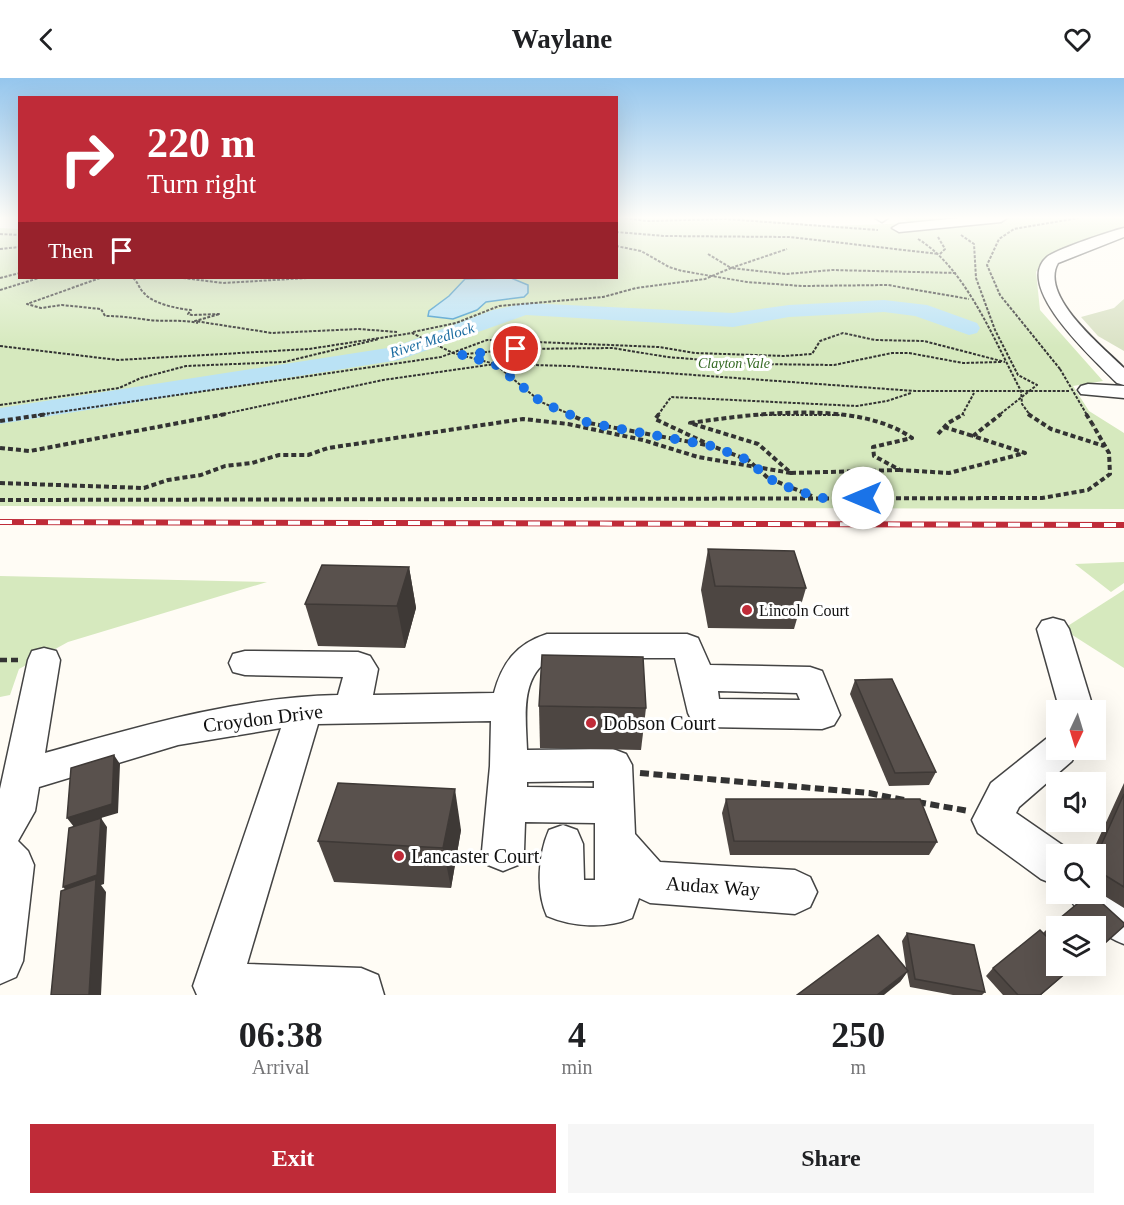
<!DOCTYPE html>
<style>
body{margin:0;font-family:Georgia,serif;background:#f6f6f6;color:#202124;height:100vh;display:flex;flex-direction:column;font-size:22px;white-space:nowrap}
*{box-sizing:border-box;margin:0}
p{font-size:20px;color:#757577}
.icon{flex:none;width:33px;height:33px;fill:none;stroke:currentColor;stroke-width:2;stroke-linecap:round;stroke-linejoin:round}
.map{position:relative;height:917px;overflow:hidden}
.drawer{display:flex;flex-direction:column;background:#fff;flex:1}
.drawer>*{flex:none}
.banner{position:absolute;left:18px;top:18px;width:600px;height:183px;border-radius:0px;box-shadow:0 6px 24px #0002;background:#bf2b38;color:#fff;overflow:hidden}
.needle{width:39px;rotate:184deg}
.tools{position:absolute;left:1046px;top:622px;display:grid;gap:12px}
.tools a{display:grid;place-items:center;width:60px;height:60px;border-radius:0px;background:#fff;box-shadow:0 6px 24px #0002;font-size:30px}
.pin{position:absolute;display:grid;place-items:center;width:51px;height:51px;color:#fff;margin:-26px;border:3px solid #fff;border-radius:50%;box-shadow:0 2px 6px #0007}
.me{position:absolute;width:66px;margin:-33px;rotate:270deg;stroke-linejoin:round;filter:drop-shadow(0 0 4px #0008)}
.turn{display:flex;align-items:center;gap:21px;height:126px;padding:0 30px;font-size:27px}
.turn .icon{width:78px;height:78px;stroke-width:2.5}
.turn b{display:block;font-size:42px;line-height:51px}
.then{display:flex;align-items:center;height:57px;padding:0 30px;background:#0003;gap:12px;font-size:22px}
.eta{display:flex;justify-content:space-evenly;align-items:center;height:102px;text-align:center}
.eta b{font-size:36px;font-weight:800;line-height:42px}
.cta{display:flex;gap:12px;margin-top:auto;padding:12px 30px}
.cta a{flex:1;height:69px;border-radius:0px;background:#bf2b38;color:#fff;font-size:24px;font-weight:800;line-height:69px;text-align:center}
.cta a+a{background:#f6f6f6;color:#202124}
header{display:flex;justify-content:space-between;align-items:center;height:78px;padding:0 30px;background:#fff;font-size:27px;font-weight:800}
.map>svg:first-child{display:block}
.green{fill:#d6e9be}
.cemetery{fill:#dae2c5}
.water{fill:#bae2f5;stroke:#439acb;stroke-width:1.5}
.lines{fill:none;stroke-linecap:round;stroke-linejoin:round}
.river{fill:#bae2f5;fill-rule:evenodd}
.minor-casing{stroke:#444;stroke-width:3}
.path-far3{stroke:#333;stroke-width:2;stroke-dasharray:3 1.5;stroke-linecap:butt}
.path-far2{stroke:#333;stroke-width:4;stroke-dasharray:5 3;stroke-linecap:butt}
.path-far1{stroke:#333;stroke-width:4.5;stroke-dasharray:7 4;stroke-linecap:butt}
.path{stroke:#333;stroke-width:6;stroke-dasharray:9 4.5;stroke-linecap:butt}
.minor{fill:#fff;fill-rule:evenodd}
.rail-casing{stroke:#bf2b38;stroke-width:6}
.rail{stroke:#fff;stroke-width:4;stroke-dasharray:12;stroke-linecap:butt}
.path-bridge-far1{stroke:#333;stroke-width:2;stroke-dasharray:3 1.5;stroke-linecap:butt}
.path-bridge{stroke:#333;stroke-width:4;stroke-dasharray:5 3;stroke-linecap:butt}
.wall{fill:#4d4642}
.shaded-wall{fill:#3e3936}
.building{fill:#59514d;stroke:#3e3936;stroke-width:1.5}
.route{stroke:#1a73e8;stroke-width:10;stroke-dasharray:0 18}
.poi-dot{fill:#bf2b38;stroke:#fff;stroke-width:2}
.labels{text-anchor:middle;stroke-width:6;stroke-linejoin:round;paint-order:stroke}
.far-park-label{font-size:14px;font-style:italic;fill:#336821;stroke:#fff}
.far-water-label{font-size:15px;font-style:italic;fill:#1b6ca1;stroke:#fff}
.poi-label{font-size:16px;fill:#111;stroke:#fff;text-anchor:start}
.near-street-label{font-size:20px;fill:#111;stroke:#fff}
.near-poi-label{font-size:20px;fill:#111;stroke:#fff;text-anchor:start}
</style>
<header><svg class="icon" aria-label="back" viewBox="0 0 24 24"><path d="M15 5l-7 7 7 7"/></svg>Waylane<svg class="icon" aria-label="heart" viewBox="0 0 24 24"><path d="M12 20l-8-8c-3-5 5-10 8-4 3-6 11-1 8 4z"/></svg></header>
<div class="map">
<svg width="1124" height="917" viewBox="0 0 1124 917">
<rect width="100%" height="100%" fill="#fffcf5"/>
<g class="green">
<polygon points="617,140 740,140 832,148 911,145 900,140 1124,140 1124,148 1042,184 1036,194 1040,232 1103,303 1073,308 1089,333 1124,355 1124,431 0,428 0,150 19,151 20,200 616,200"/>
<polygon points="1124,484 1124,505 1111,514 1075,486"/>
<polygon points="0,498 267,504 68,564 19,591 10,617 0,619"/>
<polygon points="1124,512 1124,590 1063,551"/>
</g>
<polygon class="cemetery" points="1124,221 1124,273 1098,258 1081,239 1114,230"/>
<polygon class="water" points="511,200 528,207 528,215 524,219 486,224 477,232 453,241 428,238 429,233 449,218 465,201"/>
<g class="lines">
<polygon class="river" points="884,222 927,227 977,245 980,250 977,255 969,257 915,238 884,234 789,239 733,249 526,237 399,282 0,346 0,330 394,269 493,232 526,225 733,235 789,227"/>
<defs>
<g id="minor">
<polygon points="875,140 888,140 882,144"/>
<polygon points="959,140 1007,140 1001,144 899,154 892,150 899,146"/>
<path d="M1124,150V159L1058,185C1039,218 1102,268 1124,290V307L1117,305C1097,284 1012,209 1047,179C1055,172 1111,153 1124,150Z"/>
<polygon points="1088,306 1124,308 1124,320 1081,316 1078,312 1081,308"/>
<polygon points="1053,540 1064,543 1069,551 1094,633 1060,633 1037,551 1042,543"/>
<path d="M547,556H687L698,560L710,587L810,589L822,593L840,637L834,647L822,651L705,649L693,645L688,635L675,580H552C519,598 526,640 527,672L613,671L626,676L632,687L635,756L660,784L795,792L810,799L817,814L810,829L795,836L650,825L639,820L632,840C607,851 572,849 547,838C536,814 538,777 549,752L563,747L577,752L583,766L584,802H595V745L525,744L524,773L518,787L503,793L488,787L482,773L490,688L491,643L318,646L247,886L361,890L378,897L384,917H197L193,908L281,650L178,667L39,709L35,733L18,763L28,773L34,787L23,883L16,899L0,906V711L28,582L32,573L44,570L56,573L60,582L45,675C141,648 238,619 338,617L343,599L245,597L233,594L229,585L233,576L245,573L358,574L370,578L378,591L373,617L494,615C502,585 516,566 547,556ZM718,613L797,615L800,622L719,621ZM594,703V710L527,709V704Z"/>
<polygon points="1056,657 1056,672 1077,672 1072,683 1019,729 1016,735 1071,773 1073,777 1056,777 1056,807 1041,801 978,755 972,742 991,705 1046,661"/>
<path d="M1095,797L1105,801L1124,816V866C1101,857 1078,839 1068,816H1095Z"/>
</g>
</defs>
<use href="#minor" class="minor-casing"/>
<g class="path-far3">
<polyline points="625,140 647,143 726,141 878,152"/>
<polyline points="616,154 664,158 790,159 939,176"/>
<polyline points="0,156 20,157"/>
<polyline points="961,157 974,166 976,200 995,252 1018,297 1037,307 999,337"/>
<polyline points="938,159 945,171 940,176"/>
<path d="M918,161C966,190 995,264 1021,313L1022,326L1030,337"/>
<polyline points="616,168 641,173 669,189 682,193 747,204 802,208 888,207 969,221"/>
<polyline points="0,171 20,169"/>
<polyline points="708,176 731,190 787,171"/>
<polyline points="0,200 20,195"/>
<path d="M100,200L27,226L41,230L62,227L101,231L105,238C121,238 134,240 149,242C166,244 181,241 198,245"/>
<path d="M133,200C139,205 139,211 144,215C153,226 179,231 191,232L188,236L192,237L220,236L195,243L272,255L359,251L397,254"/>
<polyline points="183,200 223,205 308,200"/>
<polyline points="0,212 39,200"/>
<polyline points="413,254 456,245 499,228 603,219 636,210 705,201 731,190 786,196 832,192 957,195"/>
<polyline points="0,268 118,282 309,271 412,255 453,275 495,286 570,288 915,313 1069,313"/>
<polyline points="466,276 516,271 613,270 667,279 755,286 834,287 892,275 909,275 963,285 1001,284"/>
<polyline points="1060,291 1000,217 987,187 999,161 1014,151 1079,140"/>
<polyline points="0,327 119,310 141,300 186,288 284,284 379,261"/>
<polyline points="38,337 441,279 487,262 659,269 695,275 784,278 812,276 820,263 843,255 875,262 924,263 1005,284"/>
<polyline points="219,337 383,302 495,286 541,324 572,337"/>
<polyline points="658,337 671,319 857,328 887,323 911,315"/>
<polyline points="760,337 845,337"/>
<polyline points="962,337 974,315"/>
</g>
<g class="path-far2">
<polyline points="568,336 589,345 712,368 748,382 768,400 812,418"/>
<polyline points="659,336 655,341 708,366"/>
<polyline points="1028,336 1051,351 1104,368"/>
<polyline points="0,343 48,336"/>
<polyline points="944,349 973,358"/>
<polyline points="938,356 948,345 964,336"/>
<polyline points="0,370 30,373 226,336"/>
<polyline points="791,395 899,392"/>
<path d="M0,405L144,410L168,402L201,397L225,388L252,385L279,377H308L328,370L523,341L568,346L643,362L698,379L791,395L758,366L690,345C753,336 857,321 912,360L873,369L874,378L900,392L949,395L1025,375L973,358L1001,336"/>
<polyline points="0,422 1042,420 1088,412 1110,396 1109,375 1093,347"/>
</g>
<polyline class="path-far1" points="0,582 19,582"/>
<g class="path">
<polyline points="640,695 869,715 904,722"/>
<polyline points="917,724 969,733"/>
</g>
<use href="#minor" class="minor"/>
<defs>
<polyline id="rail" points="0,444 1124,447"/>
</defs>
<use href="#rail" class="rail-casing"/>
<use href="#rail" class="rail"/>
<polyline class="path-bridge-far1" points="1060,291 1087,337"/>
<polyline class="path-bridge" points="1086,336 1093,347"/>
</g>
<g class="wall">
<polygon points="708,471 806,510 794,551 708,550 701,512"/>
<polygon points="409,489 416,530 405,570 318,568 305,526"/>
<polygon points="855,602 936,694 929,707 889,708 850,616"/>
<polygon points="539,628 646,630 641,672 540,670"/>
<polygon points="1124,705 1124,830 1095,812 1095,777 1091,777"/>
<polygon points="726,721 937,764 929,777 730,777 722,735"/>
<polygon points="461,752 451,810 334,804 318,763"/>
<polygon points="1056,849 1056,888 1080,888 1074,893 1072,890 1041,917 1003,917 986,898 993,890 1043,855 1048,850"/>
<polygon points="907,855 985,914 982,917 953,917 910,909 907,894 900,904 906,890 902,863"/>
</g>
<g class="shaded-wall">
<polygon points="409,489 416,530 405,570 397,528"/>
<polygon points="114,677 120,686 118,735 101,740 107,749 104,806 101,807 106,814 101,917 89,917 70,817 63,809 74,749 67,740"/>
<polygon points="455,711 461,752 451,810 443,770"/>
<polygon points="908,893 900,904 884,917 877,917"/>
</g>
<g class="building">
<polygon points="708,471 794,473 806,510 715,508"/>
<polygon points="322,487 409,489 397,528 305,526"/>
<polygon points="542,577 643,579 646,630 539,628"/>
<polygon points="892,601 936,694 895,695 855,602"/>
<polygon points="114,677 112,726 67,740 71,690"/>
<polygon points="338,705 455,711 443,770 318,763"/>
<polygon points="1124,716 1124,809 1095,791 1095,781"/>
<polygon points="726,721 920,721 937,764 734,763"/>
<polygon points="101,740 97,797 63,809 69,750"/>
<polygon points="96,801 89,917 51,917 61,813"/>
<polygon points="1089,816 1092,816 1124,845 1124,848 1095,874 1095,849 1056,849 1056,859 1048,850"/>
<polygon points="1040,852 1056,868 1056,888 1074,888 1040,917 1018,917 993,890"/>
<polygon points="907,855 974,867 985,914 915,901"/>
<polygon points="878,857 908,893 877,917 797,917"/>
</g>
<linearGradient id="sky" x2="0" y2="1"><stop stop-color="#95c6ed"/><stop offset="0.52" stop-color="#fffefa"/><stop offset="1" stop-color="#fffefa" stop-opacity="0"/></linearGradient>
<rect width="1124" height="269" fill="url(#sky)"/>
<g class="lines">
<polyline class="route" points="516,271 462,277 495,286 541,324 589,345 712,368 748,382 768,400 782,407 819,420 863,420"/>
</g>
<g class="poi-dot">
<circle cx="747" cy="532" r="6"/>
<circle cx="591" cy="645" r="6"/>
<circle cx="399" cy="778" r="6"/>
</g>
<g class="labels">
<g class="far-park-label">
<text x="734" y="290">Clayton Vale</text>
</g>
<g class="far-water-label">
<text transform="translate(432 262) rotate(-17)" y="5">River Medlock</text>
</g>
<g class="poi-label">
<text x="759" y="538">Lincoln Court</text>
</g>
<g class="near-street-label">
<text transform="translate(263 640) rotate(-7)" y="7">Croydon Drive</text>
<text transform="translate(713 808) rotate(4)" y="7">Audax Way</text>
</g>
<g class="near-poi-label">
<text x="603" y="652">Dobson Court</text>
<text x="411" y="785">Lancaster Court</text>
</g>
</g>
</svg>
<div class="tools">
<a><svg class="needle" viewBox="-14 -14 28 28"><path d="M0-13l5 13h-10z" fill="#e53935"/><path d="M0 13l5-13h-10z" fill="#757577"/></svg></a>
<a><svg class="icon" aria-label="sound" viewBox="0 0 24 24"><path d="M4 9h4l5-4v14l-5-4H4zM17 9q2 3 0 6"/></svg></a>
<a><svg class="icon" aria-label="search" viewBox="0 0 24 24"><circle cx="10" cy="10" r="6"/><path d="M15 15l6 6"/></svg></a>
<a><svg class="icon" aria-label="layers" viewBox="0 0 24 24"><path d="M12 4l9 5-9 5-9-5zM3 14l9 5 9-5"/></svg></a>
</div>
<div class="pin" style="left:516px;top:271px;background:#d93025"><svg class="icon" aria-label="arrive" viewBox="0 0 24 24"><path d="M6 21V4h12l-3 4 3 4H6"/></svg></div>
<svg class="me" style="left:863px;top:420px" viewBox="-20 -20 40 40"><circle r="19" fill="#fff"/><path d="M0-13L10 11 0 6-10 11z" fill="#1a73e8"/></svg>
<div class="banner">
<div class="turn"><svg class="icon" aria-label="right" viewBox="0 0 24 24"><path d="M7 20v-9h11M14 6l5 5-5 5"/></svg><div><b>220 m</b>Turn right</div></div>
<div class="then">Then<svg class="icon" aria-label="arrive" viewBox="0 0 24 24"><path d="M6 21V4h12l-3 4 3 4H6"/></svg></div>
</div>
</div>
<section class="drawer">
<div class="eta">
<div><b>06:38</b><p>Arrival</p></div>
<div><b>4</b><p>min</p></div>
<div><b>250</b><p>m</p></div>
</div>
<div class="cta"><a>Exit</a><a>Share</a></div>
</section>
